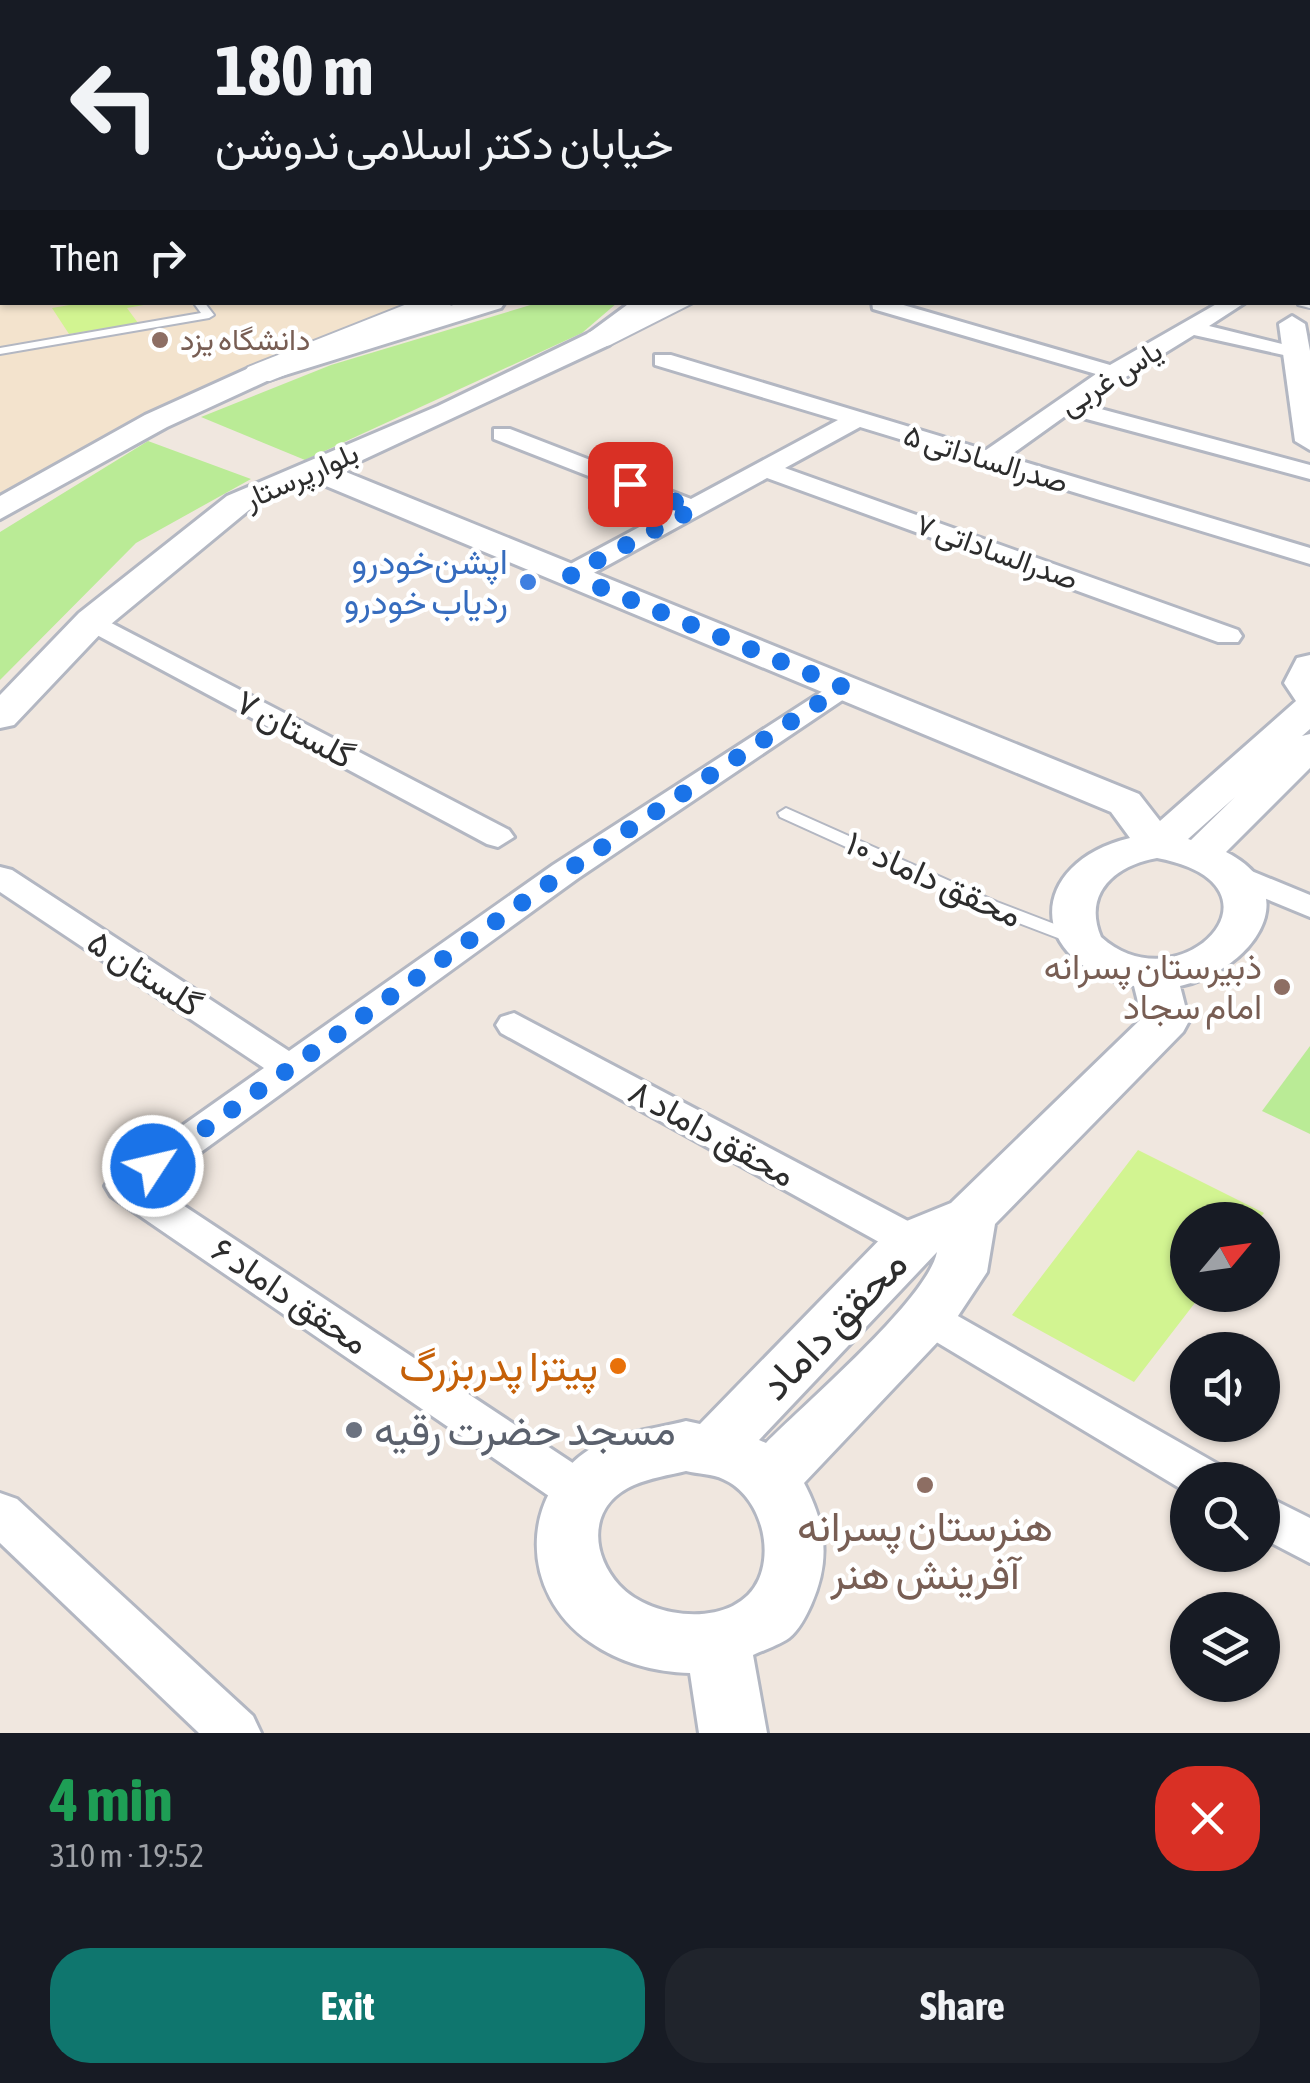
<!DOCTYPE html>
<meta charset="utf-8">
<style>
body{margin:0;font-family:"Asap Condensed",Vazirmatn,sans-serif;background:#20242c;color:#f1f3f6;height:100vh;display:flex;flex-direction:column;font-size:38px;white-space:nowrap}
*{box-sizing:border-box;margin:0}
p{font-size:32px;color:#9ea1a6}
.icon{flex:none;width:55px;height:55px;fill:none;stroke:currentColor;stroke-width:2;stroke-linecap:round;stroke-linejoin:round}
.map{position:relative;height:1733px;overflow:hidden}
.details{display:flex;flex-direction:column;background:#171b24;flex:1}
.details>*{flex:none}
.banner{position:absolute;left:0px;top:0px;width:1310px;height:305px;box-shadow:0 2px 8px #0004;background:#171b24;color:#f1f3f6;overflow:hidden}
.needle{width:65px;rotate:61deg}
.controls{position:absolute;left:1170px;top:1202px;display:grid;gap:20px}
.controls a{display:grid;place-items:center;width:110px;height:110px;border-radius:50%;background:#171b24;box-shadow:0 2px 8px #0004;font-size:50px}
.pin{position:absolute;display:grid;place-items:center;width:85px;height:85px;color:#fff;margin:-42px;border-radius:20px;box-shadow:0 5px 15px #0006}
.me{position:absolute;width:110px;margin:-55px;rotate:55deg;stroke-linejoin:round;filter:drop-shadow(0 0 8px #0008)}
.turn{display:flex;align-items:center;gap:35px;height:210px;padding:0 50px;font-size:45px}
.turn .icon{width:130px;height:130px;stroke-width:2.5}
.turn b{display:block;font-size:70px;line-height:85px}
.then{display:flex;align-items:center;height:95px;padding:0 50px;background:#0003;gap:20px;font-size:38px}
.round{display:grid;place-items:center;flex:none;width:105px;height:105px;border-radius:40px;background:#20242c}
.overview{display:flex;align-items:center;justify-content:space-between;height:170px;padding:0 50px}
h1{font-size:60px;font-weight:700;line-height:75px;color:#1e9e55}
.cta{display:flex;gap:20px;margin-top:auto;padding:20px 50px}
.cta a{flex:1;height:115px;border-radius:40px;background:#0f766e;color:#fff;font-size:40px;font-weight:700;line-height:115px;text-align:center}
.cta a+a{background:#20242c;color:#f1f3f6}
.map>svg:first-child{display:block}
.education{fill:#f3e3cd}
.green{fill:#baeb96}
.pitch{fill:#d2f491}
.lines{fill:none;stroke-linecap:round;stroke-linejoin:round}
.service-casing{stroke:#b3b7c2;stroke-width:4}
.minor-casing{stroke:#b3b7c2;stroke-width:6}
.tertiary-casing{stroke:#b3b7c2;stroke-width:6}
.secondary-casing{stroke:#b3b7c2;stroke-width:4}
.service{fill:#fff;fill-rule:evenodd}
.minor{fill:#fff;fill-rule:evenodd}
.tertiary{fill:#fff;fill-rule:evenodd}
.secondary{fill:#fff;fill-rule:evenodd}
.route{stroke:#1a73e8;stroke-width:18;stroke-dasharray:0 32.4}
.education-dot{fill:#8d6e63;stroke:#fff;stroke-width:4}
.shop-dot{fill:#3f7fe0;stroke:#fff;stroke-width:4}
.food-dot{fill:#e8710a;stroke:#fff;stroke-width:4}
.worship-dot{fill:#6b7280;stroke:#fff;stroke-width:4}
.labels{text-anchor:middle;stroke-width:9;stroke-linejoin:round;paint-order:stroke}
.far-education-label{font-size:30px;fill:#785e54;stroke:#fff;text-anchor:start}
.far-street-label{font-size:30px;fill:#2d2d2d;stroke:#fff}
.shop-label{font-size:35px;fill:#366cbe;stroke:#fff;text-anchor:end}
.street-label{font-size:35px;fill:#2d2d2d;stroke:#fff}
.education-label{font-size:35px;fill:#785e54;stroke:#fff;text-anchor:end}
.near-street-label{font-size:42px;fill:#2d2d2d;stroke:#fff}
.near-food-label{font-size:42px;fill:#c56008;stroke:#fff;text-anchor:end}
.near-worship-label{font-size:42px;fill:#5b616d;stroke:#fff;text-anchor:start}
.near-education-label{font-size:42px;fill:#785e54;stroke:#fff}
</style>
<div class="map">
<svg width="1310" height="1733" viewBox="0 0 1310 1733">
<rect width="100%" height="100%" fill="#f0e7df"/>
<polygon class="education" points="0,170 2,302 415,303 261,362 77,450 0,496"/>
<g class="green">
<polygon points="537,303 617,303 582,333 305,460 201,417 331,365"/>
<polygon points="148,441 251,479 136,543 0,680 0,532"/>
<polygon points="1310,1046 1310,1134 1262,1111"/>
</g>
<g class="pitch">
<polygon points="87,302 155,302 155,303 127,308 138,323 69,334 52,308"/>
<polygon points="1138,1150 1264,1213 1258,1220 1188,1220 1188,1295 1201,1295 1134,1382 1012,1315"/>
</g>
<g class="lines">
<defs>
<g id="service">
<rect x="0" y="10" width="2" height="5"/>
<rect x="0" y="174" width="2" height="6"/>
<polygon points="193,302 204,302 214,315 209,318 0,354 0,348 201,313"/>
<polygon points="786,808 997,902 1083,935 1086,939 1083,943 1071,943 985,910 780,817 778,813"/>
</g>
<g id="minor">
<polygon points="0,0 19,0 21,2 2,3"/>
<polygon points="552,0 579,0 581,2 554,2"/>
<polygon points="733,0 758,0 760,2 735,2"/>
<polygon points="0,65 2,66 2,74 0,75"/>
<polygon points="0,112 2,113 2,123 0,122"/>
<polygon points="872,302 893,302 1110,365 1220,302 1246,302 1209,326 1302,349 1302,359 1194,335 1082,404 1310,465 1310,479 1068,414 1008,457 1310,548 1310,564 860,427 785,468 1238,630 1242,636 1238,642 1218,642 767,478 579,581 561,581 557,575 561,569 673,509 494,439 494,429 510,429 691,499 838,420 655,365 655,355 671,355 986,450 1096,374 873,309"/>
<polygon points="92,613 509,830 514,837 498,847 487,844 82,627 78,621"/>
<polygon points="843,678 853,681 857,687 853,693 577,879 154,1186 597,1479 604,1493 597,1507 581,1513 565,1507 111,1196 105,1186 111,1176 264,1068 0,892 0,867 12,870 289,1051 553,865"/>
<polygon points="1237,865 1310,895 1310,917 1225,882 1221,875 1225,868"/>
<polygon points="514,1013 925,1230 931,1241 925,1252 911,1256 897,1252 501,1033 496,1025 501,1017"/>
<polygon points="928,1299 1221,1466 1228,1480 1188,1480 1188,1493 913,1328 907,1316 913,1304"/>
<polygon points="0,1493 17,1499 253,1716 261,1733 199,1733 0,1543"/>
<polygon points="1262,1494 1310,1518 1310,1563 1262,1538"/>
</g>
<g id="tertiary">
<polygon points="200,0 230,0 232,2 202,2"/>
<polygon points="2,31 2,43 0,44 0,32"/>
<polygon points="463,302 505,302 501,308 269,380 167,427 0,519 0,496 145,415 249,368"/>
<path d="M631,302H661L609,345L341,470L1139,794L1160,821L1296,701L1284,683L1297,658L1310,655V729L1302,736L1310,734V768L1226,852C1310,895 1248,972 1180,986L1189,1021L1183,1032L995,1224L987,1272L948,1331L804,1483C826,1525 831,1560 811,1605C806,1616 799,1630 789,1638C779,1645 764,1650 753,1655L767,1733H699L690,1673C655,1672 620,1663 590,1642C519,1593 519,1495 590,1449C616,1432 657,1429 686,1421L700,1424L892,1227L951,1203L1142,1018L1134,986C1025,964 1026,863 1130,838L1111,812L314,481L249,510L105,629L14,725L0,728V695L79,613L227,496L438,406L589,333ZM1235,797L1191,840L1188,839ZM1157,858C1300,885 1180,1008 1101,937C1082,892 1117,865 1157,858ZM937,1252C928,1299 804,1404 766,1443L759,1440ZM686,1471C698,1474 713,1474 723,1479C758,1494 774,1545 759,1579C737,1629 652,1621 619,1585C590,1553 588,1505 634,1485C650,1478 669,1475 686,1471Z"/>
<polygon points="1292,316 1305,324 1310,351 1310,450 1295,441 1279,324"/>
</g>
<g id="secondary">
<rect x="0" y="144" width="2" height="14"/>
<polygon points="1308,290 1310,308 1298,305 1308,302"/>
<polygon points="412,302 453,302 449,308 270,381 248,381 243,374 248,367"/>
<polygon points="655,302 695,302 610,345 599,348 584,339 588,333"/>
</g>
</defs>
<use href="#service" class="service-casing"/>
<use href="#minor" class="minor-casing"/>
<use href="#tertiary" class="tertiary-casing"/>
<use href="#secondary" class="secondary-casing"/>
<use href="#service" class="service"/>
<use href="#minor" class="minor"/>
<use href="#tertiary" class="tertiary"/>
<use href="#secondary" class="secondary"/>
</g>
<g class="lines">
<polyline class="route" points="153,1166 565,872 843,687 570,575 694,509 630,484"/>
</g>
<g class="education-dot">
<circle cx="160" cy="340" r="10"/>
<circle cx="1282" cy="987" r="10"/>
<circle cx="925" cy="1485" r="10"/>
</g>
<circle class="shop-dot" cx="528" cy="582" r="10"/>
<circle class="food-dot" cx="618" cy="1366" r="10"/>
<circle class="worship-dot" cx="354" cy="1430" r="10"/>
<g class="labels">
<g class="far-education-label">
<text x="180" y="350">دانشگاه یزد</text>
</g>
<g class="far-street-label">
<text transform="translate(1111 378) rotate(-32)" y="10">یاس غربی</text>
<text transform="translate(986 459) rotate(17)" y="10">صدرالساداتی ۵</text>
<text transform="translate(301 476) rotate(-24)" y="10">بلوارپرستار</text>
<text transform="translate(997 552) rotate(20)" y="10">صدرالساداتی ۷</text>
</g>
<g class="shop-label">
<text x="508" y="574">اپشن‌خودرو<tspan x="508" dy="40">ردیاب خودرو</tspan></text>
</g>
<g class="street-label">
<text transform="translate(295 729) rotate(28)" y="12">گلستان ۷</text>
<text transform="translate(934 879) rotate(24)" y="12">محقق داماد ۱۰</text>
<text transform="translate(145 973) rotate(33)" y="12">گلستان ۵</text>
<text transform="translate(712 1133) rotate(29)" y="12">محقق داماد ۸</text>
<text transform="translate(290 1296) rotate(34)" y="12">محقق داماد ۶</text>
</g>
<g class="education-label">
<text x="1262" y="979">ذبیرستان پسرانه<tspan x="1262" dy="40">امام سجاد</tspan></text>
</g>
<g class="near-street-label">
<text transform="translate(833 1324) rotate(-46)" y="15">محقق داماد</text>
</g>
<g class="near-food-label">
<text x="598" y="1381">پیتزا پدربزرگ</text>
</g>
<g class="near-worship-label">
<text x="374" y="1445">مسجد حضرت رقیه</text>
</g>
<g class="near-education-label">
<text x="925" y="1541">هنرستان پسرانه<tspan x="925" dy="48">آفرینش هنر</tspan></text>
</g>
</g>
</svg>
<div class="controls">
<a><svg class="needle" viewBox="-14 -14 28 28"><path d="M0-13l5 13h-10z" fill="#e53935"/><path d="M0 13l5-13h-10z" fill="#9ea1a6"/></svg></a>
<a><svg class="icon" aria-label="sound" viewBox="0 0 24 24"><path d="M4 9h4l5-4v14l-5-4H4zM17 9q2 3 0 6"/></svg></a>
<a><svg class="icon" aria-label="search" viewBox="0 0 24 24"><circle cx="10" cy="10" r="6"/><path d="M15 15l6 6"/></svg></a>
<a><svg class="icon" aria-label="layers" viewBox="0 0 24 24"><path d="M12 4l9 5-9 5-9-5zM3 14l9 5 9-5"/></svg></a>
</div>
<div class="pin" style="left:630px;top:484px;background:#d93025"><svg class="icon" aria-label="arrive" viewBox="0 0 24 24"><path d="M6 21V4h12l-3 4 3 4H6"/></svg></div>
<svg class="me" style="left:153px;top:1166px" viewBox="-20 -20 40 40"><circle r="17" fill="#1a73e8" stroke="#fff" stroke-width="3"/><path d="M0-11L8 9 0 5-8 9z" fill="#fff"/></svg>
<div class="banner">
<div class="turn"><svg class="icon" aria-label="left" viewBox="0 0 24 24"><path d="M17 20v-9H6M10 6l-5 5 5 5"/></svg><div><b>180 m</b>خيابان دکتر اسلامی ندوشن</div></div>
<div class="then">Then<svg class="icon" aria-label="right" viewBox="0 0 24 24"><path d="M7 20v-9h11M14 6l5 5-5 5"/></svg></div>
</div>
</div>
<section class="details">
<div class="overview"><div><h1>4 min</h1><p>310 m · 19:52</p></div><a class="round" style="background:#d93025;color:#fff"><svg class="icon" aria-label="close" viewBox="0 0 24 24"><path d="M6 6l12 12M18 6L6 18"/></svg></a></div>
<div class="cta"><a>Exit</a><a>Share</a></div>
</section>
